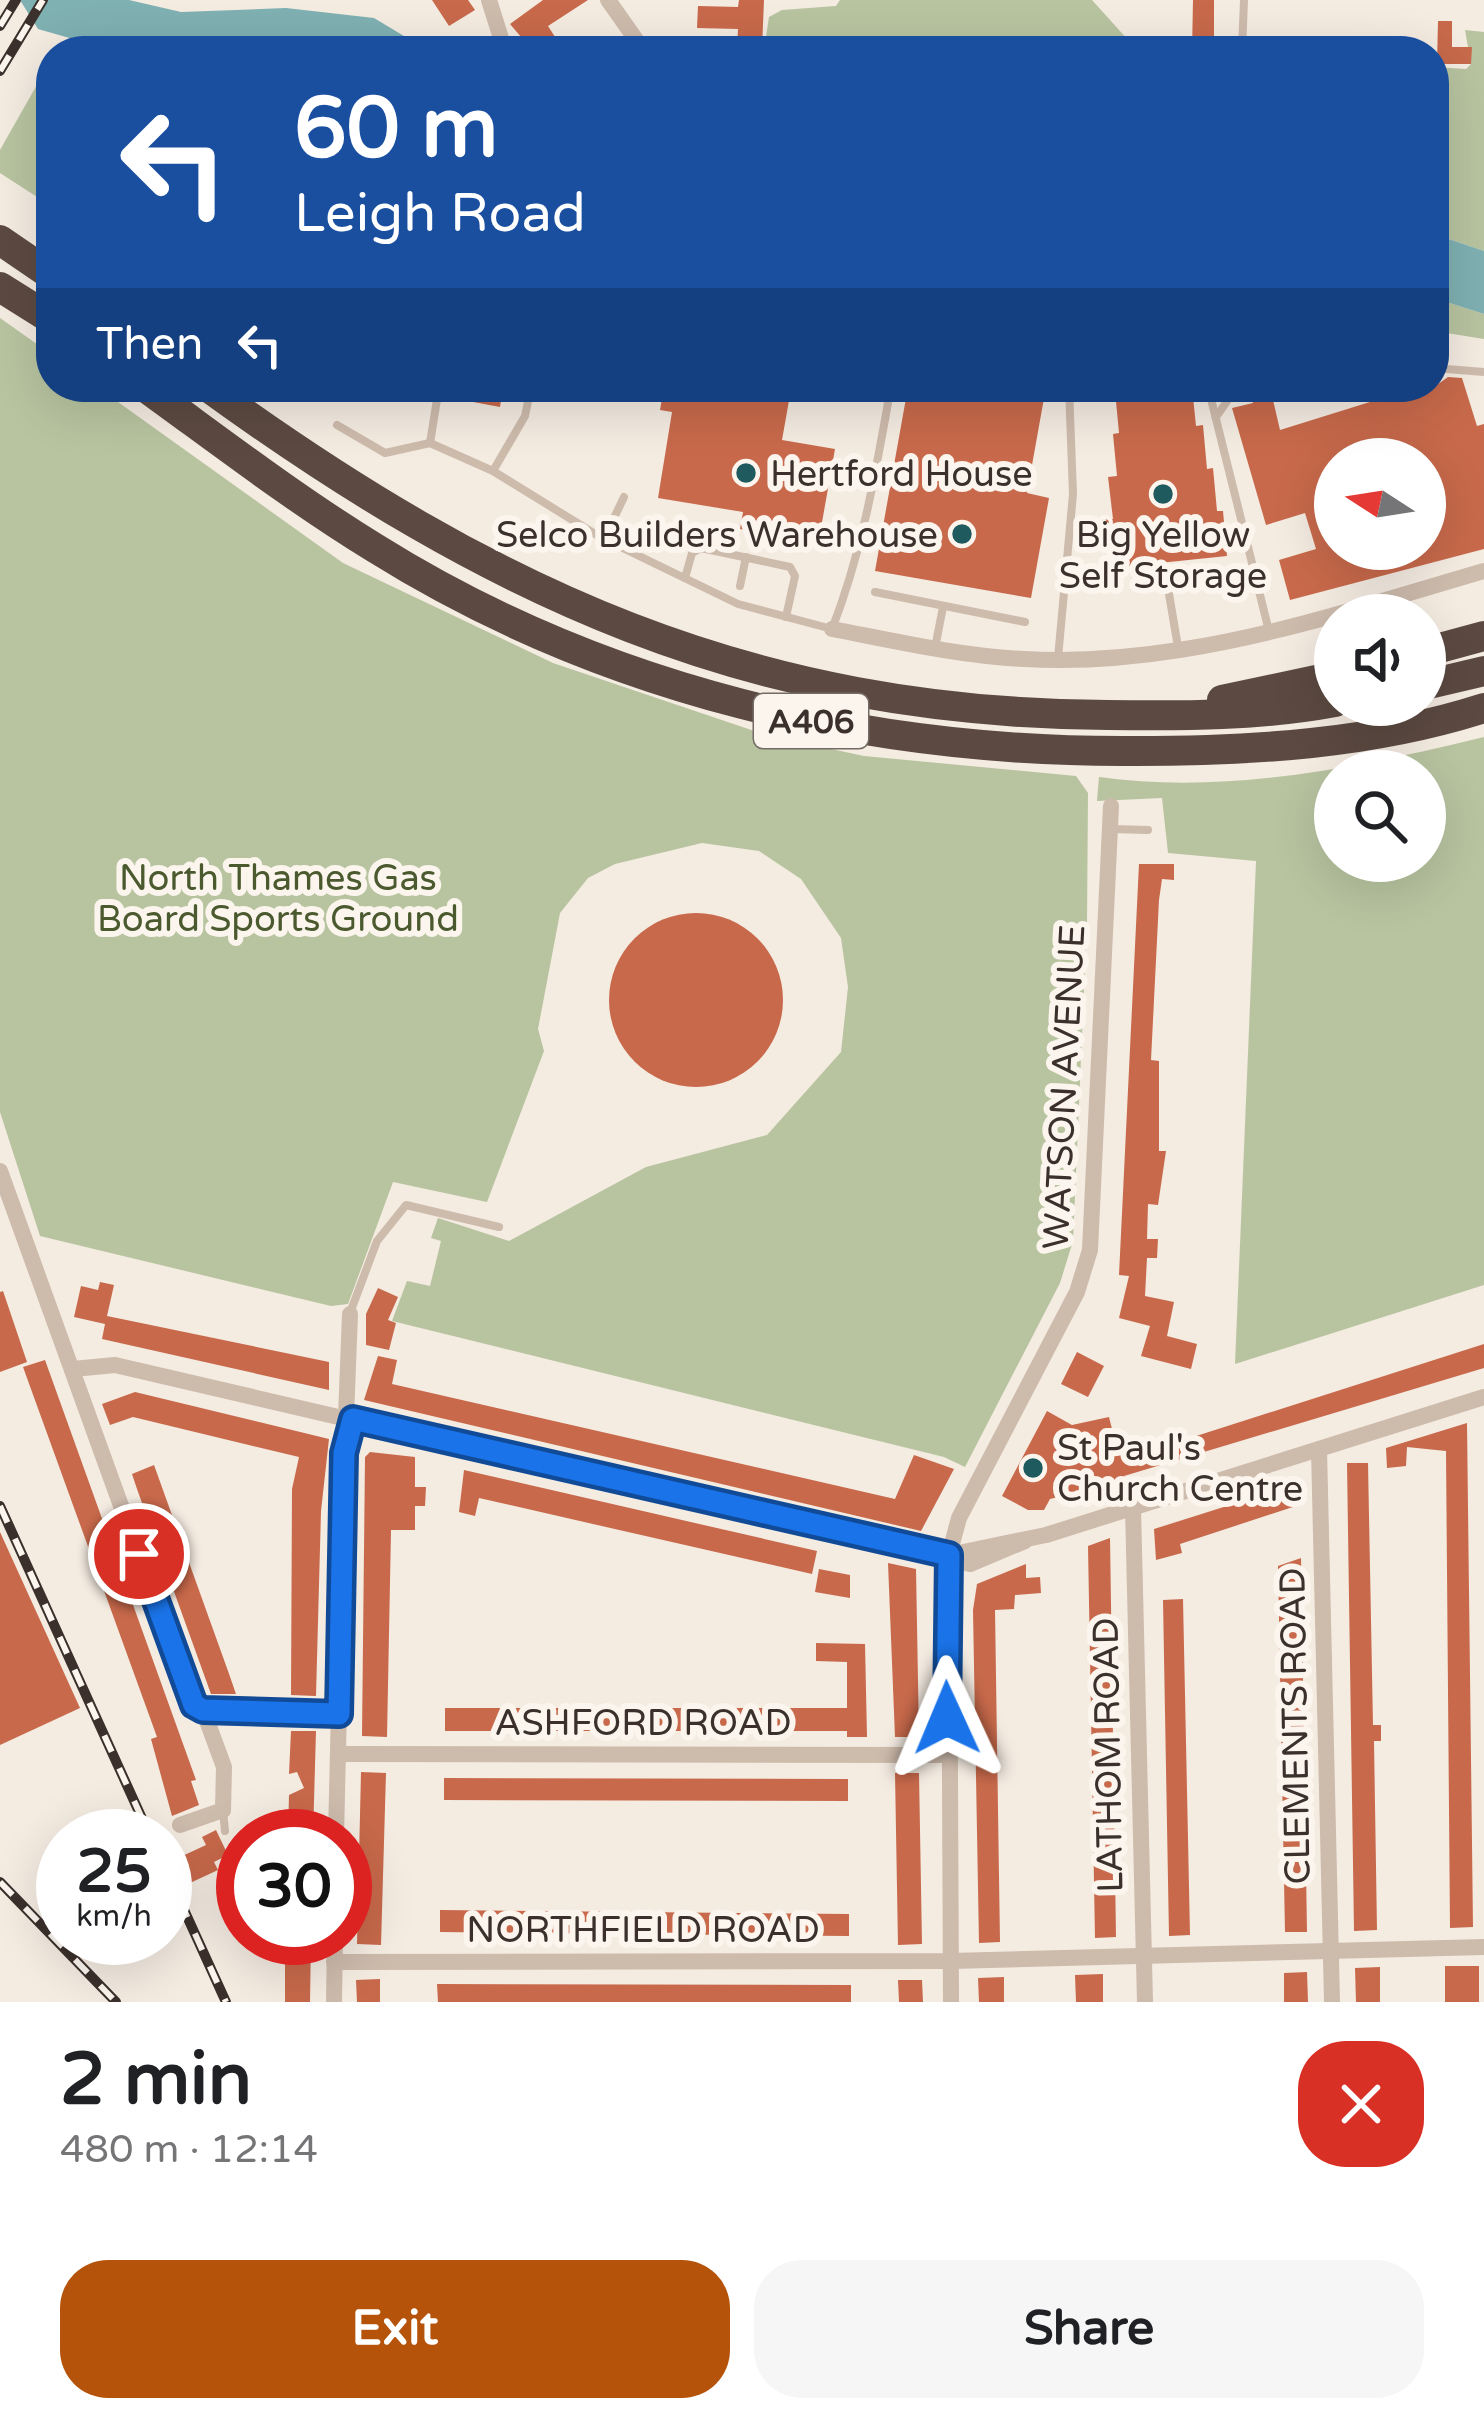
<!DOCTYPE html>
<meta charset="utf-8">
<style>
body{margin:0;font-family:"Varela Round",sans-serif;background:#f6f6f6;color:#202124;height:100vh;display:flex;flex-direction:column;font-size:45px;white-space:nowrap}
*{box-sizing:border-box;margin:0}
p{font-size:39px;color:#757577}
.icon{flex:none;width:66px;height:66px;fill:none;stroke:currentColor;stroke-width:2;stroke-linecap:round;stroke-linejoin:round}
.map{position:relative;height:2002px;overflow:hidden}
.drawer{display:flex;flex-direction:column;background:#fff;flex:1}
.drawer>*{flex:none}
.guide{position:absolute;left:36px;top:36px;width:1413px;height:366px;border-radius:48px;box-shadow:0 12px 48px #0002;background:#1a4fa0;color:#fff;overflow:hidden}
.needle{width:78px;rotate:282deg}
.buttons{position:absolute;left:1314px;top:438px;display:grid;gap:24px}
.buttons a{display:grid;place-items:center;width:132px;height:132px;border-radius:50%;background:#fff;box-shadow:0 12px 48px #0002;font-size:60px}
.speed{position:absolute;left:36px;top:1809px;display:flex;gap:24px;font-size:60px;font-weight:700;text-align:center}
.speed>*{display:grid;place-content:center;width:156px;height:156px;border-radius:50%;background:#fff;box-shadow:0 12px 48px #0002;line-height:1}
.speed small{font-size:30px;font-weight:400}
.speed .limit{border:18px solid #d22;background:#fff;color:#111}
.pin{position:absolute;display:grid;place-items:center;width:102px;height:102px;color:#fff;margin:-51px;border:6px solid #fff;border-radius:50%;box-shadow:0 3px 12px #0007}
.me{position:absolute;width:132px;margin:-66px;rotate:359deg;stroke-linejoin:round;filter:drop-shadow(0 0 9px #0008)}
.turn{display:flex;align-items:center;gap:42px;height:252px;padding:0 60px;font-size:54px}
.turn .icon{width:156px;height:156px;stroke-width:2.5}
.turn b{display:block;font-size:84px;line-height:102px}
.then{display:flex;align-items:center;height:114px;padding:0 60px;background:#0003;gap:24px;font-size:45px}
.round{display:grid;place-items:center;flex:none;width:126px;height:126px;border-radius:48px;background:#f6f6f6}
.summary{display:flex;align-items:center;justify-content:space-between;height:204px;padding:0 60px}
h1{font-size:72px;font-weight:700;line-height:90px}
.primary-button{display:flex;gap:24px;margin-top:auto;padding:24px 60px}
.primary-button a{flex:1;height:138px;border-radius:48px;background:#b45309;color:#fff;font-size:48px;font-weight:700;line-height:138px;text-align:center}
.primary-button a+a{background:#f6f6f6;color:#202124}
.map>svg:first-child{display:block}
.green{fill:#b8c4a0;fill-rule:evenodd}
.water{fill:#7fb0b2}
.building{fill:#c8694b;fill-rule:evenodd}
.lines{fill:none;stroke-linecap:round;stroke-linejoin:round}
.lane{stroke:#cdbbac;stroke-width:8}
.street{stroke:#cdbbac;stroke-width:16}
.highway{stroke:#5c4a42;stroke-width:30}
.rail-casing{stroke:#3b302b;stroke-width:10}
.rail{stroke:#fbf5ee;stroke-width:6;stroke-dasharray:18;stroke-linecap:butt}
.route-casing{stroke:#114b97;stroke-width:30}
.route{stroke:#1a73e8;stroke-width:21}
.poi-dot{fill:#1f5a5e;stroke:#fbf5ee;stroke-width:4.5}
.labels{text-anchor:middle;stroke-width:12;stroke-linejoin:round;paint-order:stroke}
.shield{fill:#fbf5ee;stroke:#756b66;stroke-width:3}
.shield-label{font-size:33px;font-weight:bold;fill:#3b302b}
.poi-label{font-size:36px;fill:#3b302b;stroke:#fbf5ee;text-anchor:start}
.park-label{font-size:36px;fill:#4a5a2e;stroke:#fbf5ee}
.street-label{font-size:36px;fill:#3b302b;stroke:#fbf5ee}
</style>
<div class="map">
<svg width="1484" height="2002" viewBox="0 0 1484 2002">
<rect width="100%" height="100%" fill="#f4ebe1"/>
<g class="green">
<polygon points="840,0 1092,0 1138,51 678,51 674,41 764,50 769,17 782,10 836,6"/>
<polygon points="1465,30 1484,32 1484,251 1434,234 1434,67 1466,69 1471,64"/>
<polygon points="51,60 51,206 0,173 0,150"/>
<polygon points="1434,298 1484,314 1484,339 1434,331"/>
<polygon points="0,318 51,354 51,387 97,387 343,563 553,663 766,735 864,756 1076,776 1088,793 1087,921 1073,1241 1060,1283 965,1467 944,1457 392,1321 407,1281 430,1286 441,1241 431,1238 438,1218 509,1241 646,1167 767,1135 841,1052 848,987 841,938 801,879 759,851 702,843 615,864 588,878 560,913 538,1029 544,1051 487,1202 393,1182 348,1304 331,1306 40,1236 0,1112"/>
<path d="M1484,737V1285L1235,1364L1256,861L1168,853L1162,798L1097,801L1099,777C1226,795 1361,767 1484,737ZM1335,771H1425V861H1335Z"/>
</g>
<g class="water">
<polygon points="20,0 129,0 181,12 286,8 374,18 429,51 115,51 38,29"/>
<polygon points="1434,234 1484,251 1484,314 1434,298"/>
</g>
<g class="building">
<polygon points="432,0 468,0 475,10 449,26"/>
<polygon points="543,0 588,0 548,26 564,51 533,51 510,24"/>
<polygon points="739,0 764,0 762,49 737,48 738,29 697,28 698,6 738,7"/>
<polygon points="1193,0 1214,0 1214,51 1192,51"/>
<polygon points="1438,21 1452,21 1452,47 1472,47 1471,64 1437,64"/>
<path d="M1448,377L1462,378L1477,426L1484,424V549L1290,600L1279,560L1316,549L1305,513L1266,525L1232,408L1253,403L1249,387H1270L1280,430L1418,387H1434ZM1335,459H1425V549H1335Z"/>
<polygon points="447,387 503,387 500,407 446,397"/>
<polygon points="664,387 744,387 790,395 782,440 835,449 821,528 807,526 805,540 740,529 743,512 658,498 672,412 660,410"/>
<polygon points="908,387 1046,387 1027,493 1049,498 1031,598 875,571"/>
<polygon points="1120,387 1192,387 1196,426 1203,425 1207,469 1213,468 1217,511 1223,511 1227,556 1111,568 1106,519 1113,519 1108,477 1117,476 1113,434 1119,433 1115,391"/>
<polygon points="1139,864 1174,864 1174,880 1162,879 1159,900 1151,1060 1159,1061 1159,1151 1166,1151 1158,1205 1148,1204 1147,1239 1158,1239 1157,1258 1147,1258 1145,1296 1174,1302 1167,1336 1197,1344 1191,1369 1141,1356 1150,1326 1119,1318 1129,1276 1119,1275"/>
<circle cx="696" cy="1000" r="87"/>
<polygon points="100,1282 114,1285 107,1316 329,1362 329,1390 102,1339 105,1324 74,1317 81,1286 98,1290"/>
<polygon points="378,1288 398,1297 388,1320 396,1323 389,1350 366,1345 366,1314"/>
<polygon points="3,1291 27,1362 0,1372 0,1292"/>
<polygon points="1484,1344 1484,1368 1124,1476 1125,1481 1050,1499 1044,1510 1028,1510 1002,1496 1047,1411 1072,1425 1109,1417 1118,1453 1163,1439 1165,1446"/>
<polygon points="1077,1352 1104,1366 1088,1397 1061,1384"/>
<polygon points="378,1356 397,1360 392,1384 895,1499 914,1455 954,1469 921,1531 364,1400"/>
<polygon points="45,1360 196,1780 191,1781 199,1805 172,1816 151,1739 157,1737 23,1367"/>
<polygon points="135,1392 329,1439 321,1511 316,1696 291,1695 292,1489 299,1457 133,1417 110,1425 102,1404"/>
<polygon points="1467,1423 1473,1927 1450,1928 1446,1451 1407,1447 1406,1466 1387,1468 1386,1448"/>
<polygon points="370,1452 415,1457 415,1487 426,1487 425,1506 415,1506 415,1530 391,1530 387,1737 362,1736 365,1457"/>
<polygon points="1347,1463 1368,1463 1373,1725 1381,1725 1381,1741 1374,1741 1377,1930 1354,1931"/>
<polygon points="154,1465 228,1671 236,1694 211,1694 137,1489 132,1474"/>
<polygon points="464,1470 817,1551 812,1574 479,1498 475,1516 459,1512"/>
<polygon points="1297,1484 1302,1504 1180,1544 1182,1553 1156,1560 1154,1529"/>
<polygon points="0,1532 80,1708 0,1745"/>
<polygon points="1110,1538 1116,1937 1095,1938 1088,1546"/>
<polygon points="1301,1558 1307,1932 1285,1932 1278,1566"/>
<polygon points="888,1563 916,1569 919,1737 895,1737"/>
<polygon points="1026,1564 1026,1578 1040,1577 1041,1593 1015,1595 1014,1609 995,1610 1000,1942 979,1943 973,1610 977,1584"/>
<polygon points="819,1569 850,1575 850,1598 815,1592"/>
<polygon points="1183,1599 1190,1935 1169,1936 1163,1600"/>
<polygon points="816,1643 865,1644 867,1737 847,1737 847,1731 445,1731 445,1708 847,1708 847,1662 816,1661"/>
<polygon points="291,1731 316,1731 313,1836 288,1836 289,1795 304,1788 297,1772 289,1774"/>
<polygon points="361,1772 386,1773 381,1945 357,1944"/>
<polygon points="895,1773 919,1773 922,1944 898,1945"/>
<polygon points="444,1778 848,1779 848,1801 444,1800"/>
<polygon points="216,1830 228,1855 214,1862 218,1870 190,1883 178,1858 206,1845 202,1837"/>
<polygon points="440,1910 849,1914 849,1936 440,1932"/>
<polygon points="285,1938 311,1938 310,2002 285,2002"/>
<rect x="1445" y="1966" width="34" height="36"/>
<polygon points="1380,1967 1380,2002 1356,2002 1355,1968"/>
<polygon points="1307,1972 1308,2002 1284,2002 1284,1973"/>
<polygon points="1103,1974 1103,2002 1076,2002 1075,1975"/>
<polygon points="1004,1977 1004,2002 979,2002 978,1978"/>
<polygon points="380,1979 380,2002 357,2002 356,1980"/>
<polygon points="898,1980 922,1980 923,2002 899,2002"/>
<polygon points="437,1984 851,1985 851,2002 438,2002"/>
</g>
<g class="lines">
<g class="lane">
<polyline points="1242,51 1244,0"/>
<polyline points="1434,368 1484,372"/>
<path d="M531,387L525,416L493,471L600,537L738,604L832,629C861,555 874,481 888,403L883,387"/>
<polyline points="1208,387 1269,631"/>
<polyline points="1216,417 1230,397 1228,387"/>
<polyline points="337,425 385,453 430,443 493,471"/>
<polyline points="430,443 439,387"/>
<polyline points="604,539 624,497"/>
<polyline points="685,578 692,553 701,548 790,567 795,576 786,617"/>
<polyline points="740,586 746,557"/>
<polyline points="875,592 1025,622"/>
<polyline points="1178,647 1168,588 1182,574 1210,570"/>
<polyline points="935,648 943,607"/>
<polyline points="1058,658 1073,494 1069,387"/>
<polyline points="1111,829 1148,830"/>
<polyline points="350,1313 377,1241 406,1205 499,1227"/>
<polyline points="223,1811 225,1831"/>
</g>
<g class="street">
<polyline points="489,0 505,51"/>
<polyline points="608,0 644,51"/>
<polyline points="1335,615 1484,571"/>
<path d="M832,629C895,641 959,656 1024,659C1128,665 1235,643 1335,615"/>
<polyline points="0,1171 193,1705 203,1710 339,1715"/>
<polyline points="73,1369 115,1365 970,1564 1025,1541"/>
<polyline points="346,1417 350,1314"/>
<polyline points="1319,1449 1332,2002"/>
<polyline points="1133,1508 1145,2002"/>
<polyline points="949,1555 1046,1535 1484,1397"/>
<polyline points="338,1754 948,1755"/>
<polyline points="180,1825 223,1810 224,1767 203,1710"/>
<polyline points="336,1836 345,1453 353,1419"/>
<polyline points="334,1962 951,1961 1484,1947"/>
<polyline points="334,2002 335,1938"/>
<polyline points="951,2002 949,1555 959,1518 1077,1292 1090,1250 1111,806"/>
</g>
<g class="highway">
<polyline points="0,240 51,275"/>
<polyline points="0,287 51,319"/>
<path d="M145,387C221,442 295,499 375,548C602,690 869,753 1135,751C1252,751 1372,744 1484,708"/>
<path d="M208,387C492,593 750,713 1108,715C1184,716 1260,716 1335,702"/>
<polyline points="1425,652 1484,636"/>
<polyline points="1425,685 1484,671"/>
<polyline points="1222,700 1335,676"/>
</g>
<defs>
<g id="rail">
<polyline points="0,26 16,0"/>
<polyline points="0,71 43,0"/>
<polyline points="0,1506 150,1836"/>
<polyline points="165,1868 226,2002"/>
<polyline points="0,1882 116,2002"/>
</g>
</defs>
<use href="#rail" class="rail-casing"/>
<use href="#rail" class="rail"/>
</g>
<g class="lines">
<defs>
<polyline id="route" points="139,1554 194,1705 203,1710 339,1714 344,1453 353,1419 949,1555 947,1718"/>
</defs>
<use href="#route" class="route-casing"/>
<use href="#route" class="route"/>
</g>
<g class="poi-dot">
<circle cx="746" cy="473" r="12"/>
<circle cx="1163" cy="494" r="12"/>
<circle cx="962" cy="534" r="12"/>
<circle cx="1033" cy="1468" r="12"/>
</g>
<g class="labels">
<rect class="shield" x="754" y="694" width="114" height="54" rx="9"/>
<g class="shield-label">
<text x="811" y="733">A406</text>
</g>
<g class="poi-label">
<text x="770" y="486">Hertford House</text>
<text x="938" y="547" text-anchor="end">Selco Builders Warehouse</text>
<text x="1163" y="547" text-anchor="middle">Big Yellow<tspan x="1163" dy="41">Self Storage</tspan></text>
<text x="1057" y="1460">St Paul's<tspan x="1057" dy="41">Church Centre</tspan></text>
</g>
<g class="park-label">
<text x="278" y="890">North Thames Gas<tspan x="278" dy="41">Board Sports Ground</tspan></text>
</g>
<g class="street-label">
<text transform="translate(1063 1087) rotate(-87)" y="13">WATSON AVENUE</text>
<text x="643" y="1735">ASHFORD ROAD</text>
<text transform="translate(1294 1726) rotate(-91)" y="13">CLEMENTS ROAD</text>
<text transform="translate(1107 1755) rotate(-91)" y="13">LATHOM ROAD</text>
<text x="643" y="1942">NORTHFIELD ROAD</text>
</g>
</g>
</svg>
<div class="buttons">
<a><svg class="needle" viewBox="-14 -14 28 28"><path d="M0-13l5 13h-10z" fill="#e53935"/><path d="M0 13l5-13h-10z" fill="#757577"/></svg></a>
<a><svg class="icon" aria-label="sound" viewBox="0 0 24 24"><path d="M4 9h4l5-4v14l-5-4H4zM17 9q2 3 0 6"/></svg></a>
<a><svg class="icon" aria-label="search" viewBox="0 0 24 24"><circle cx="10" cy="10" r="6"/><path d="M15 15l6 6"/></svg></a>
</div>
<div class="speed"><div>25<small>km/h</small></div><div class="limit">30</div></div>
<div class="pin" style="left:139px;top:1554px;background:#d93025"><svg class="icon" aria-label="arrive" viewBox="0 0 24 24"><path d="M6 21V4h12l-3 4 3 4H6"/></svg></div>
<svg class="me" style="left:947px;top:1718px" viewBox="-20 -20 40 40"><path d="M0-17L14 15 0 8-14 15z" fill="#1a73e8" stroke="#fff" stroke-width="4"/></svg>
<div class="guide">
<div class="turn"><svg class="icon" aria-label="left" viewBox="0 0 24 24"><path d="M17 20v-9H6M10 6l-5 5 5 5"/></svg><div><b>60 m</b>Leigh Road</div></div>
<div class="then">Then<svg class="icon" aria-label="left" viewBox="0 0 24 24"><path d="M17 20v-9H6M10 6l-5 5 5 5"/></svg></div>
</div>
</div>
<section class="drawer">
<div class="summary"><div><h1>2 min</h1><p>480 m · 12:14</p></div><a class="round" style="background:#d93025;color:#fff"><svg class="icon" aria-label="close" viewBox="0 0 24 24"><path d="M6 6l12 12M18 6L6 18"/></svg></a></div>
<div class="primary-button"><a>Exit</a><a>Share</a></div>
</section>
